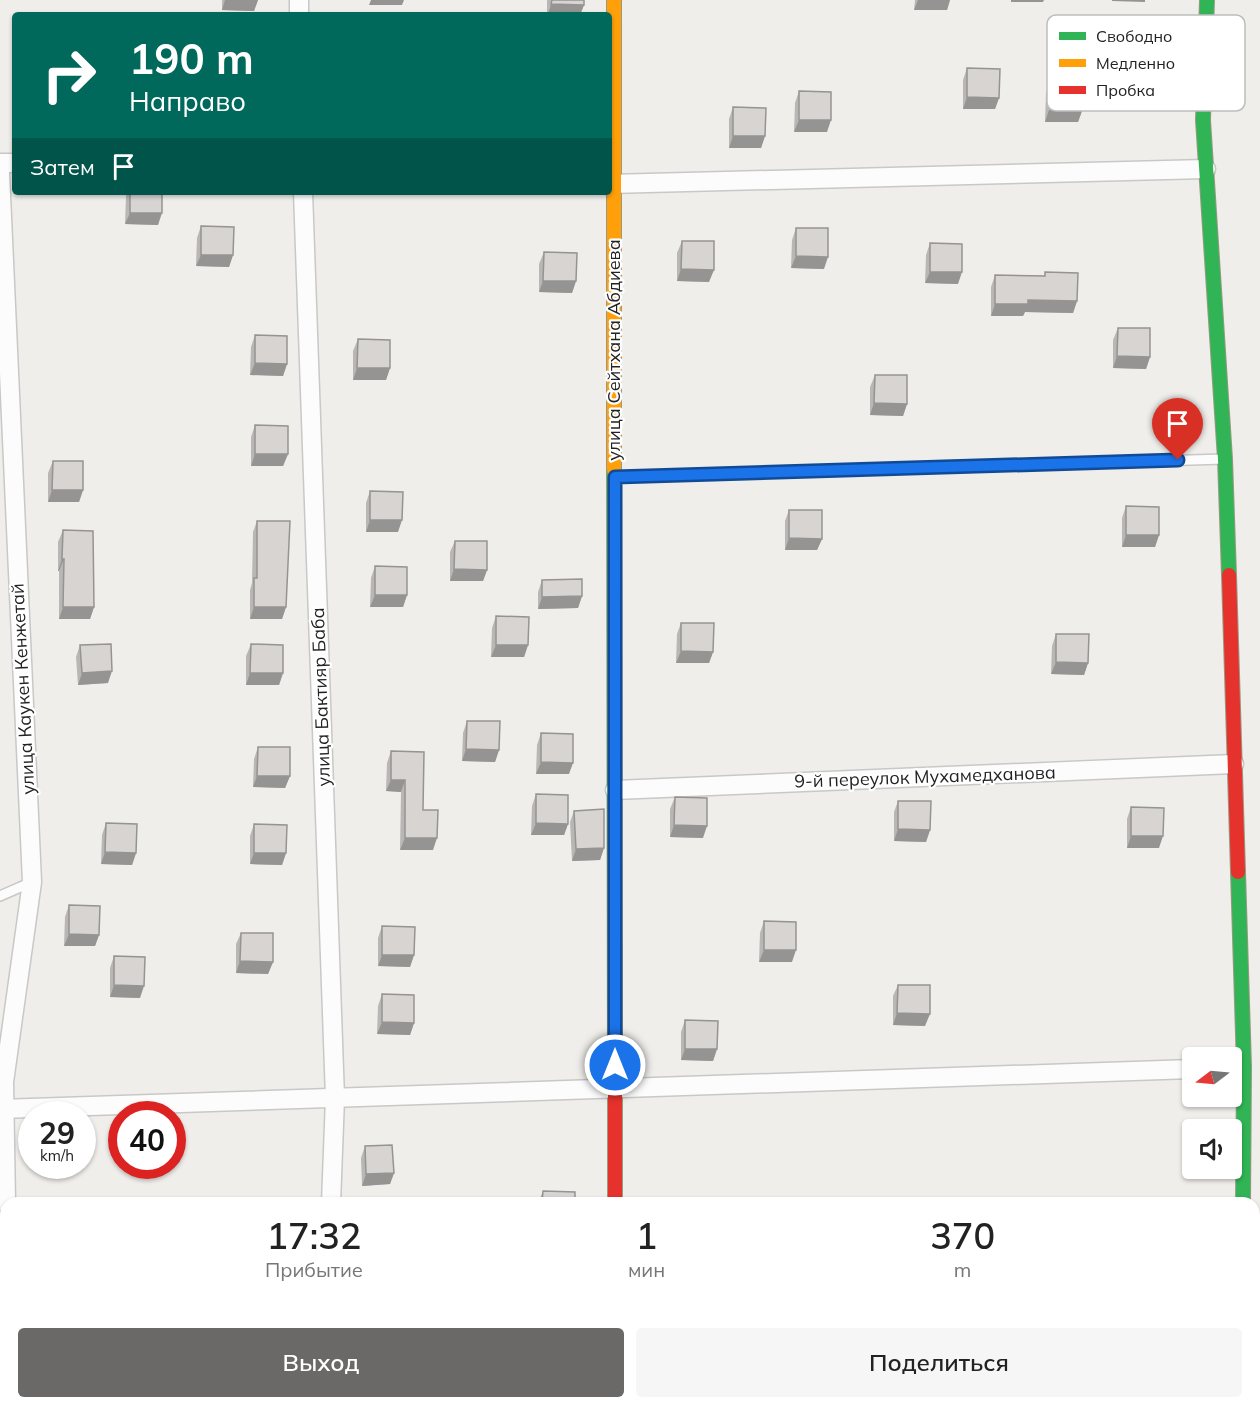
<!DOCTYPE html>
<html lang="ru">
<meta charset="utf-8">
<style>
body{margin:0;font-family:Mulish,sans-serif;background:#f6f6f6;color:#222;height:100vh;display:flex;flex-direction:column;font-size:22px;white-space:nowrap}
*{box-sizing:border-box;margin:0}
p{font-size:20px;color:#767676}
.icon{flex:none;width:33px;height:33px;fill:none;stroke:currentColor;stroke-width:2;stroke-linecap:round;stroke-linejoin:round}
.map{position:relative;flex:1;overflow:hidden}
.side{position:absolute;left:0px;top:1197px;width:1260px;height:212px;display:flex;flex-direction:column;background:#fff;border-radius:18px 18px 0 0;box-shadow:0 2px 4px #0004}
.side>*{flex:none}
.banner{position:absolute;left:12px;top:12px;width:600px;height:183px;border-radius:6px;box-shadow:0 2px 4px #0004;background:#00695c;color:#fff;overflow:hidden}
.needle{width:39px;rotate:254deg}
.controls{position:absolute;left:1182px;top:1047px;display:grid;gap:12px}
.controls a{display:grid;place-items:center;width:60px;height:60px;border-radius:6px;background:#fff;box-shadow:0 2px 4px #0004;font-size:30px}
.speed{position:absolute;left:18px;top:1101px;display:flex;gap:12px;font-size:30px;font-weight:700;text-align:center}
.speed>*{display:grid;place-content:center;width:78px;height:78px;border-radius:50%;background:#fff;box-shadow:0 2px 4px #0004;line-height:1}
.speed small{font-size:15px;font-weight:400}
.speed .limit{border:9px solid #d22;background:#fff;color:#111}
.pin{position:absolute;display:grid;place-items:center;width:51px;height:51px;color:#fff;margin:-62px -26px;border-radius:50% 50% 50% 0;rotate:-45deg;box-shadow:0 0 6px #0007}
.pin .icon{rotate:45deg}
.me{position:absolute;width:66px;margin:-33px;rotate:0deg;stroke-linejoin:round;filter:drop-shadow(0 0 4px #0008)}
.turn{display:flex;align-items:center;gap:21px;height:126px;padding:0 18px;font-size:27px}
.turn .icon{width:78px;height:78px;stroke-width:2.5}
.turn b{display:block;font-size:42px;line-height:51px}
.then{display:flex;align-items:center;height:57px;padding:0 18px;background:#0003;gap:12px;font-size:22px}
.eta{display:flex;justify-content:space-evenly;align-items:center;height:102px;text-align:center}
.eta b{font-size:36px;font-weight:600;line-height:42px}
.action{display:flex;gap:12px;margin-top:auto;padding:12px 18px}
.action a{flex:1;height:69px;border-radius:6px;background:#6a6968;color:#fff;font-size:24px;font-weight:600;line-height:69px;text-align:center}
.action a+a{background:#f6f6f6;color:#222}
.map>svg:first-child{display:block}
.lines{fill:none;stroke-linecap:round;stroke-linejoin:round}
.lane-casing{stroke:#c9c8c7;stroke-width:12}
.street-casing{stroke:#c9c8c7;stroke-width:21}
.fast-casing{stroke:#999a82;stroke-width:16}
.slow-casing{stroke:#999a82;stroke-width:16}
.jam-casing{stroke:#999a82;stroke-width:16}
.lane{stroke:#fdfcfc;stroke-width:9}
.street{stroke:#fdfcfc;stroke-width:18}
.fast{stroke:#30b455;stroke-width:14}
.slow{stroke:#ff9f0a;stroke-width:14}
.jam{stroke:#e5322d;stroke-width:14}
.wall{fill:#b9b6b5}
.shaded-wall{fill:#969493}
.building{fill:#d7d4d2;stroke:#969493;stroke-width:1.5}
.route-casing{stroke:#114b97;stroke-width:15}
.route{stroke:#1a73e8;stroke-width:10}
.labels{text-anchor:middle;stroke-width:4.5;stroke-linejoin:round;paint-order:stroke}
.street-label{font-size:18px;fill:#222;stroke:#fff}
.key{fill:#fff;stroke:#bdbdbd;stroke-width:1.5}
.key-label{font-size:16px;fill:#222}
</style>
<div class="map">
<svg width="1260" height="1408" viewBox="0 0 1260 1408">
<rect width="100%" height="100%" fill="#f0eeeb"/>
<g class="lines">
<defs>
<g id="lane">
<polyline points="617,477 1224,459"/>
<polyline points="0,896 32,882"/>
<polyline points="0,1343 6,1344"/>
</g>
<g id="street">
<polyline points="299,0 299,15"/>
<polyline points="0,163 15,163"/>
<polyline points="0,173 32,882 4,1082 6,1203"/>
<polyline points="609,184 1206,169"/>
<polyline points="303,192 335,1098 331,1203"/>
<polyline points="615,790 1234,764"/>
<polyline points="0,1109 1192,1069"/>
<polyline points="11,1402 11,1408"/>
<polyline points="332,1402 332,1408"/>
<polyline points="615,1402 615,1408"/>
<polyline points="1243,1408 1243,1402"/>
</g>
<g id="fast">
<polyline points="1207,0 1203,120 1225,459 1229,575"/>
<polyline points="614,470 615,1081"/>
<polyline points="1238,872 1244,1067 1243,1203"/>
</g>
<polyline id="slow" points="614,0 614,470"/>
<g id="jam">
<polyline points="1229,575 1238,872"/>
<polyline points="615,1081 615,1203"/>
</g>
</defs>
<use href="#lane" class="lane-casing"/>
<use href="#street" class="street-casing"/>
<use href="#fast" class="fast-casing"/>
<use href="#slow" class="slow-casing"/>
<use href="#jam" class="jam-casing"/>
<use href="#lane" class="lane"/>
<use href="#street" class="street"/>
<use href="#fast" class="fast"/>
<use href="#slow" class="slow"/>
<use href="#jam" class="jam"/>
</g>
<g class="wall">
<polygon points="222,0 258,0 254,11 222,10"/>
<polygon points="547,0 584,0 584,5 580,15 547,15"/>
<polygon points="915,0 950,0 947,10 914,10"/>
<polygon points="967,68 999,98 995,109 963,109 963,80"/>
<polygon points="1050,82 1082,111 1078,122 1045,122 1046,93"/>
<polygon points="799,91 827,132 794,132 795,103"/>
<polygon points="733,107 765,136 761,148 729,148 729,119"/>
<polygon points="127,192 162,192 158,225 125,224 126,196"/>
<polygon points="201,226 233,255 229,267 196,266 197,238"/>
<polygon points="796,228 824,269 791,268 792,240"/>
<polygon points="682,241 709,282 677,281 677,253"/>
<polygon points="930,243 958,284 925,283 926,255"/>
<polygon points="544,252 576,281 572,293 539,292 539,264"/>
<polygon points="1045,272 1077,301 1073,313 1025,312 1023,316 991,316 991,287 995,275 1044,276"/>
<polygon points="1118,328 1150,357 1146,369 1113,368 1113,340"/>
<polygon points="255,335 287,364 283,376 250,375 251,347"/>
<polygon points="358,339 390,368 386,380 353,380 353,351"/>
<polygon points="875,375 907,404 903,416 870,415 870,387"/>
<polygon points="255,425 288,454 283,466 251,466 251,437"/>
<polygon points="53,461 83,490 79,502 48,502 48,473"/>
<polygon points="370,491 398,532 366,532 366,503"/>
<polygon points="1126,506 1159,535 1155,547 1122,547 1122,518"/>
<polygon points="789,510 822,539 817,550 785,550 785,521"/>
<polygon points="257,521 286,607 282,619 250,619 250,590 252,583 253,532"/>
<polygon points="63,530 94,607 90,619 59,619 59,571 58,571 58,542"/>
<polygon points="455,541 487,570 483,581 450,581 450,552"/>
<polygon points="375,566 407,595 403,607 370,607 371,578"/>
<polygon points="542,580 582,596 578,608 538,609 538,592"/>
<polygon points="496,616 528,645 524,657 491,657 492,628"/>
<polygon points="681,623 713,652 709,663 676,663 677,634"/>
<polygon points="1056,634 1088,663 1084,675 1051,674 1052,646"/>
<polygon points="251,644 283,673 279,685 246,685 246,656"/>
<polygon points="80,645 108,683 78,685 76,657"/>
<polygon points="467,721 499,750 495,762 462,761 463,733"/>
<polygon points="541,733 569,774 536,774 537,745"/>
<polygon points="258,747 290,776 285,788 253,787 254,759"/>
<polygon points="391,751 423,810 433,850 400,850 401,792 386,791 387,763"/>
<polygon points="536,794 568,824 564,835 531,835 532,806"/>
<polygon points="675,797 703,838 670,837 670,809"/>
<polygon points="898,801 930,830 926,842 894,841 894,812"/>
<polygon points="1131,807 1159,848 1127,848 1127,819"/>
<polygon points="574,811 604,848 600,860 572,861 570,822"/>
<polygon points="106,823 136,853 132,865 101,864 102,835"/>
<polygon points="254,824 286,853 282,865 250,864 250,836"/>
<polygon points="69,905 99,935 95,946 64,946 65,917"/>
<polygon points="764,921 792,962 759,962 760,933"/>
<polygon points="382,926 414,955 410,967 378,966 378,938"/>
<polygon points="241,933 273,962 268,974 236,973 236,944"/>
<polygon points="114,956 140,998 110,997 110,968"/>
<polygon points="898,985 925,1026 893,1025 893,996"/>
<polygon points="382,994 414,1023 410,1035 377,1034 378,1006"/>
<polygon points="685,1020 717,1049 713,1061 681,1060 681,1032"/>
<polygon points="365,1146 394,1173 390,1184 362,1186 361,1158"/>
<polygon points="543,1191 575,1203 538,1203"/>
<polygon points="71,1402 106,1402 106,1408 72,1408"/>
<rect x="352" y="1402" width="32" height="6"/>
</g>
<g class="shaded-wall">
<polygon points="225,0 258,0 254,11 222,10"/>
<polygon points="371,0 404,0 402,5 369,5"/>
<polygon points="918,0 950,0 947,10 914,10"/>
<polygon points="1011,0 1044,0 1043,2 1011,2"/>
<polygon points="1112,0 1145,0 1145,2 1112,1"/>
<polygon points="551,4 584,5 580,15 548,15"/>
<polygon points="967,97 999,98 995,109 963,109"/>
<polygon points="1049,110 1082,111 1078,122 1045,122"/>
<polygon points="799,120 831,120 827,132 794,132"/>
<polygon points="733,136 765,136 761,148 729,148"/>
<polygon points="130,213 162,213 158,225 125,224"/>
<polygon points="201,255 233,255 229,267 196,266"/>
<polygon points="796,256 828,257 824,269 791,268"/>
<polygon points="681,269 714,270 709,282 677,281"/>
<polygon points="930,272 962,272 958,284 925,283"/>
<polygon points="543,281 576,281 572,293 539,292"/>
<polygon points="1028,300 1077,301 1073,313 1025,312 1023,316 991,316 995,304"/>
<polygon points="1117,356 1150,357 1146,369 1113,368"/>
<polygon points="255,363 287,364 283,376 250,375"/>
<polygon points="357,368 390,368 386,380 353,380"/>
<polygon points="874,403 907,404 903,416 870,415"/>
<polygon points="255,454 288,454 283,466 251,466"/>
<polygon points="52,490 83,490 79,502 48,502"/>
<polygon points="370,520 402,520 398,532 366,532"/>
<polygon points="1126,535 1159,535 1155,547 1122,547"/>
<polygon points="789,538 822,539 817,550 785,550"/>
<polygon points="62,559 64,559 59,571 58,571"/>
<polygon points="454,569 487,570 483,581 450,581"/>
<polygon points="375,595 407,595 403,607 370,607"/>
<polygon points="582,596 578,608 538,609 542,597"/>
<polygon points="63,607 94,607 90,619 59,619"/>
<polygon points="254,607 286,607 282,619 250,619"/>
<polygon points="496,645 528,645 524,657 491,657"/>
<polygon points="681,651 713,652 709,663 676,663"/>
<polygon points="1056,662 1088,663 1084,675 1051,674"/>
<polygon points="112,671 108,683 78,685 82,673"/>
<polygon points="250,673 283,673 279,685 246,685"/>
<polygon points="466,749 499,750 495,762 462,761"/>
<polygon points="541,762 573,763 569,774 536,774"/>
<polygon points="257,776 290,776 285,788 253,787"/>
<polygon points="391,780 405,780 401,792 386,791"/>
<polygon points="536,823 568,824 564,835 531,835"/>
<polygon points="674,825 707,826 703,838 670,837"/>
<polygon points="898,829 930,830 926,842 894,841"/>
<polygon points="1131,836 1163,836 1159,848 1127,848"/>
<polygon points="405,838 437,838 433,850 400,850"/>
<polygon points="604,848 600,860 572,861 576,849"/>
<polygon points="105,852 136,853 132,865 101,864"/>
<polygon points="254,853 286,853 282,865 250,864"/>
<polygon points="69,934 99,935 95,946 64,946"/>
<polygon points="764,950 796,950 792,962 759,962"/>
<polygon points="382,955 414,955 410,967 378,966"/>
<polygon points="240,961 273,962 268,974 236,973"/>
<polygon points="114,985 144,986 140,998 110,997"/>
<polygon points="897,1013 930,1014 925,1026 893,1025"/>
<polygon points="382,1022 414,1023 410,1035 377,1034"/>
<polygon points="685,1049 717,1049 713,1061 681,1060"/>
<polygon points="394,1173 390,1184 362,1186 366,1174"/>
<polygon points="749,1402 782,1402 780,1408 747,1408"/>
</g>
<g class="building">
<polygon points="552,0 584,0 584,5 551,4"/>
<polygon points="967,68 1000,69 999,98 967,97"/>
<polygon points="799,91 831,92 831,120 799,120"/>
<polygon points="733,107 766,108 765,136 733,136"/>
<rect x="130" y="192" width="32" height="21"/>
<polygon points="201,226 234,227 233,255 201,255"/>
<polygon points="796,228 828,228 828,257 796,256"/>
<polygon points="682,241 714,241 714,270 681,269"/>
<polygon points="930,243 962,244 962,272 930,272"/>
<polygon points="544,252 577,253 576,281 543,281"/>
<polygon points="1045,272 1078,273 1077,301 1028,300 1028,304 995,304 995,275 1045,276"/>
<polygon points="1118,328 1150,328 1150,357 1117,356"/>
<polygon points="255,335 287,336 287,364 255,363"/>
<polygon points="358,339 390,340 390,368 357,368"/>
<polygon points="875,375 907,375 907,404 874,403"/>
<polygon points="255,425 288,426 288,454 255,454"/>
<polygon points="53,461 83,461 83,490 52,490"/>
<polygon points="370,491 403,492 402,520 370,520"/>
<polygon points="1126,506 1159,507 1159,535 1126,535"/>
<polygon points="789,510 822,510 822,539 789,538"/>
<polygon points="257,521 290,521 286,607 254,607 254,578 257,578"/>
<polygon points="63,530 93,531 94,607 63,607 64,559 62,559"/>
<polygon points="455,541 487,541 487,570 454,569"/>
<polygon points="375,566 407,567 407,595 375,595"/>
<polygon points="582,579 582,596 542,597 542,580"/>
<polygon points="496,616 529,617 528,645 496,645"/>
<polygon points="681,623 714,623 713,652 681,651"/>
<polygon points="1056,634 1089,634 1088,663 1056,662"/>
<polygon points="111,644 112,671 82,673 80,645"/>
<polygon points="251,644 283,645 283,673 250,673"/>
<polygon points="467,721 500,721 499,750 466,749"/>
<polygon points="541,733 573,734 573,763 541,762"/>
<polygon points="258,747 290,747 290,776 257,776"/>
<polygon points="391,751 424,752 423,810 438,810 437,838 405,838 405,780 391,780"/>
<polygon points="536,794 568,795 568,824 536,823"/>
<polygon points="675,797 707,798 707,826 674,825"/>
<polygon points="898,801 931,801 930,830 898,829"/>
<polygon points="1131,807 1164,808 1163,836 1131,836"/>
<polygon points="604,809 604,848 576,849 574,811"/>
<polygon points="106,823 137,824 136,853 105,852"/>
<polygon points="254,824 287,825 286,853 254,853"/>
<polygon points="69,905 100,906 99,935 69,934"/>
<polygon points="764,921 796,922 796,950 764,950"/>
<polygon points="382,926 415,927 414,955 382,955"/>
<polygon points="241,933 273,933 273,962 240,961"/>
<polygon points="114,956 145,957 144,986 114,985"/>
<polygon points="898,985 930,985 930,1014 897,1013"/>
<polygon points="382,994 414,995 414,1023 382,1022"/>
<polygon points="685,1020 718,1021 717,1049 685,1049"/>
<polygon points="392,1145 394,1173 366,1174 365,1146"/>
<polygon points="543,1191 575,1192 575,1203 542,1203"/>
<rect x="76" y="1402" width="30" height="6"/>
<rect x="357" y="1402" width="27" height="6"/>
<rect x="806" y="1402" width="32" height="6"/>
<rect x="1050" y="1402" width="95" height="6"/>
</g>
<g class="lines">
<defs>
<polyline id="route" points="615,1065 615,477 1178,460"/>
</defs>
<use href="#route" class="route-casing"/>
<use href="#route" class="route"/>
</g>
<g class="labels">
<g class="street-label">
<text transform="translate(614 350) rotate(-90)" y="6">улица Сейтхана Абдиева</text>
<text transform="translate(23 689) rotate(-93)" y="6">улица Каукен Кенжетай</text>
<text transform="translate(321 697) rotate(-92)" y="6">улица Бактияр Баба</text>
<text transform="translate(925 777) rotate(-2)" y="6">9-й переулок Мухамедханова</text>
</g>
</g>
<rect x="1047" y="15" width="198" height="96" rx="9" class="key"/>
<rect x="1059" y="32" width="27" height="8" fill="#30b455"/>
<rect x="1059" y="59" width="27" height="8" fill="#ff9f0a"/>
<rect x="1059" y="86" width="27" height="8" fill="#e5322d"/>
<g class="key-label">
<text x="1096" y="42">Свободно</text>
<text x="1096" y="69">Медленно</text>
<text x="1096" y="96">Пробка</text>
</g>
</svg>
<div class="controls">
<a><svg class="needle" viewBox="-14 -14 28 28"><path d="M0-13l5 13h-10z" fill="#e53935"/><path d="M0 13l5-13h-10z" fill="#767676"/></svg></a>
<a><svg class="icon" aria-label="sound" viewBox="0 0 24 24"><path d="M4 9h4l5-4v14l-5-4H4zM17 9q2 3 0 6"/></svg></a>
</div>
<div class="speed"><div>29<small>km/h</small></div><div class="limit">40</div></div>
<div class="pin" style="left:1178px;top:460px;background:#d93025"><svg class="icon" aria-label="arrive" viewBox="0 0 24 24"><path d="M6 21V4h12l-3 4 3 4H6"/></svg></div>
<svg class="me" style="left:615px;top:1065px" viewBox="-20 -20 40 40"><circle r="17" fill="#1a73e8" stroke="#fff" stroke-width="3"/><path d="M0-11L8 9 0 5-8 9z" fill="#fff"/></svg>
<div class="banner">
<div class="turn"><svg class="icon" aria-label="right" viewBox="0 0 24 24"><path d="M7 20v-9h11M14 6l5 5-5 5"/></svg><div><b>190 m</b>Направо</div></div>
<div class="then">Затем<svg class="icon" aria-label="arrive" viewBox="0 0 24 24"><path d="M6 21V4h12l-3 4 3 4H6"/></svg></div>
</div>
<section class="side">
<div class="eta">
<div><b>17:32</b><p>Прибытие</p></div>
<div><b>1</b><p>мин</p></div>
<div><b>370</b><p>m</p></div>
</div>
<div class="action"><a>Выход</a><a>Поделиться</a></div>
</section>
</div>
